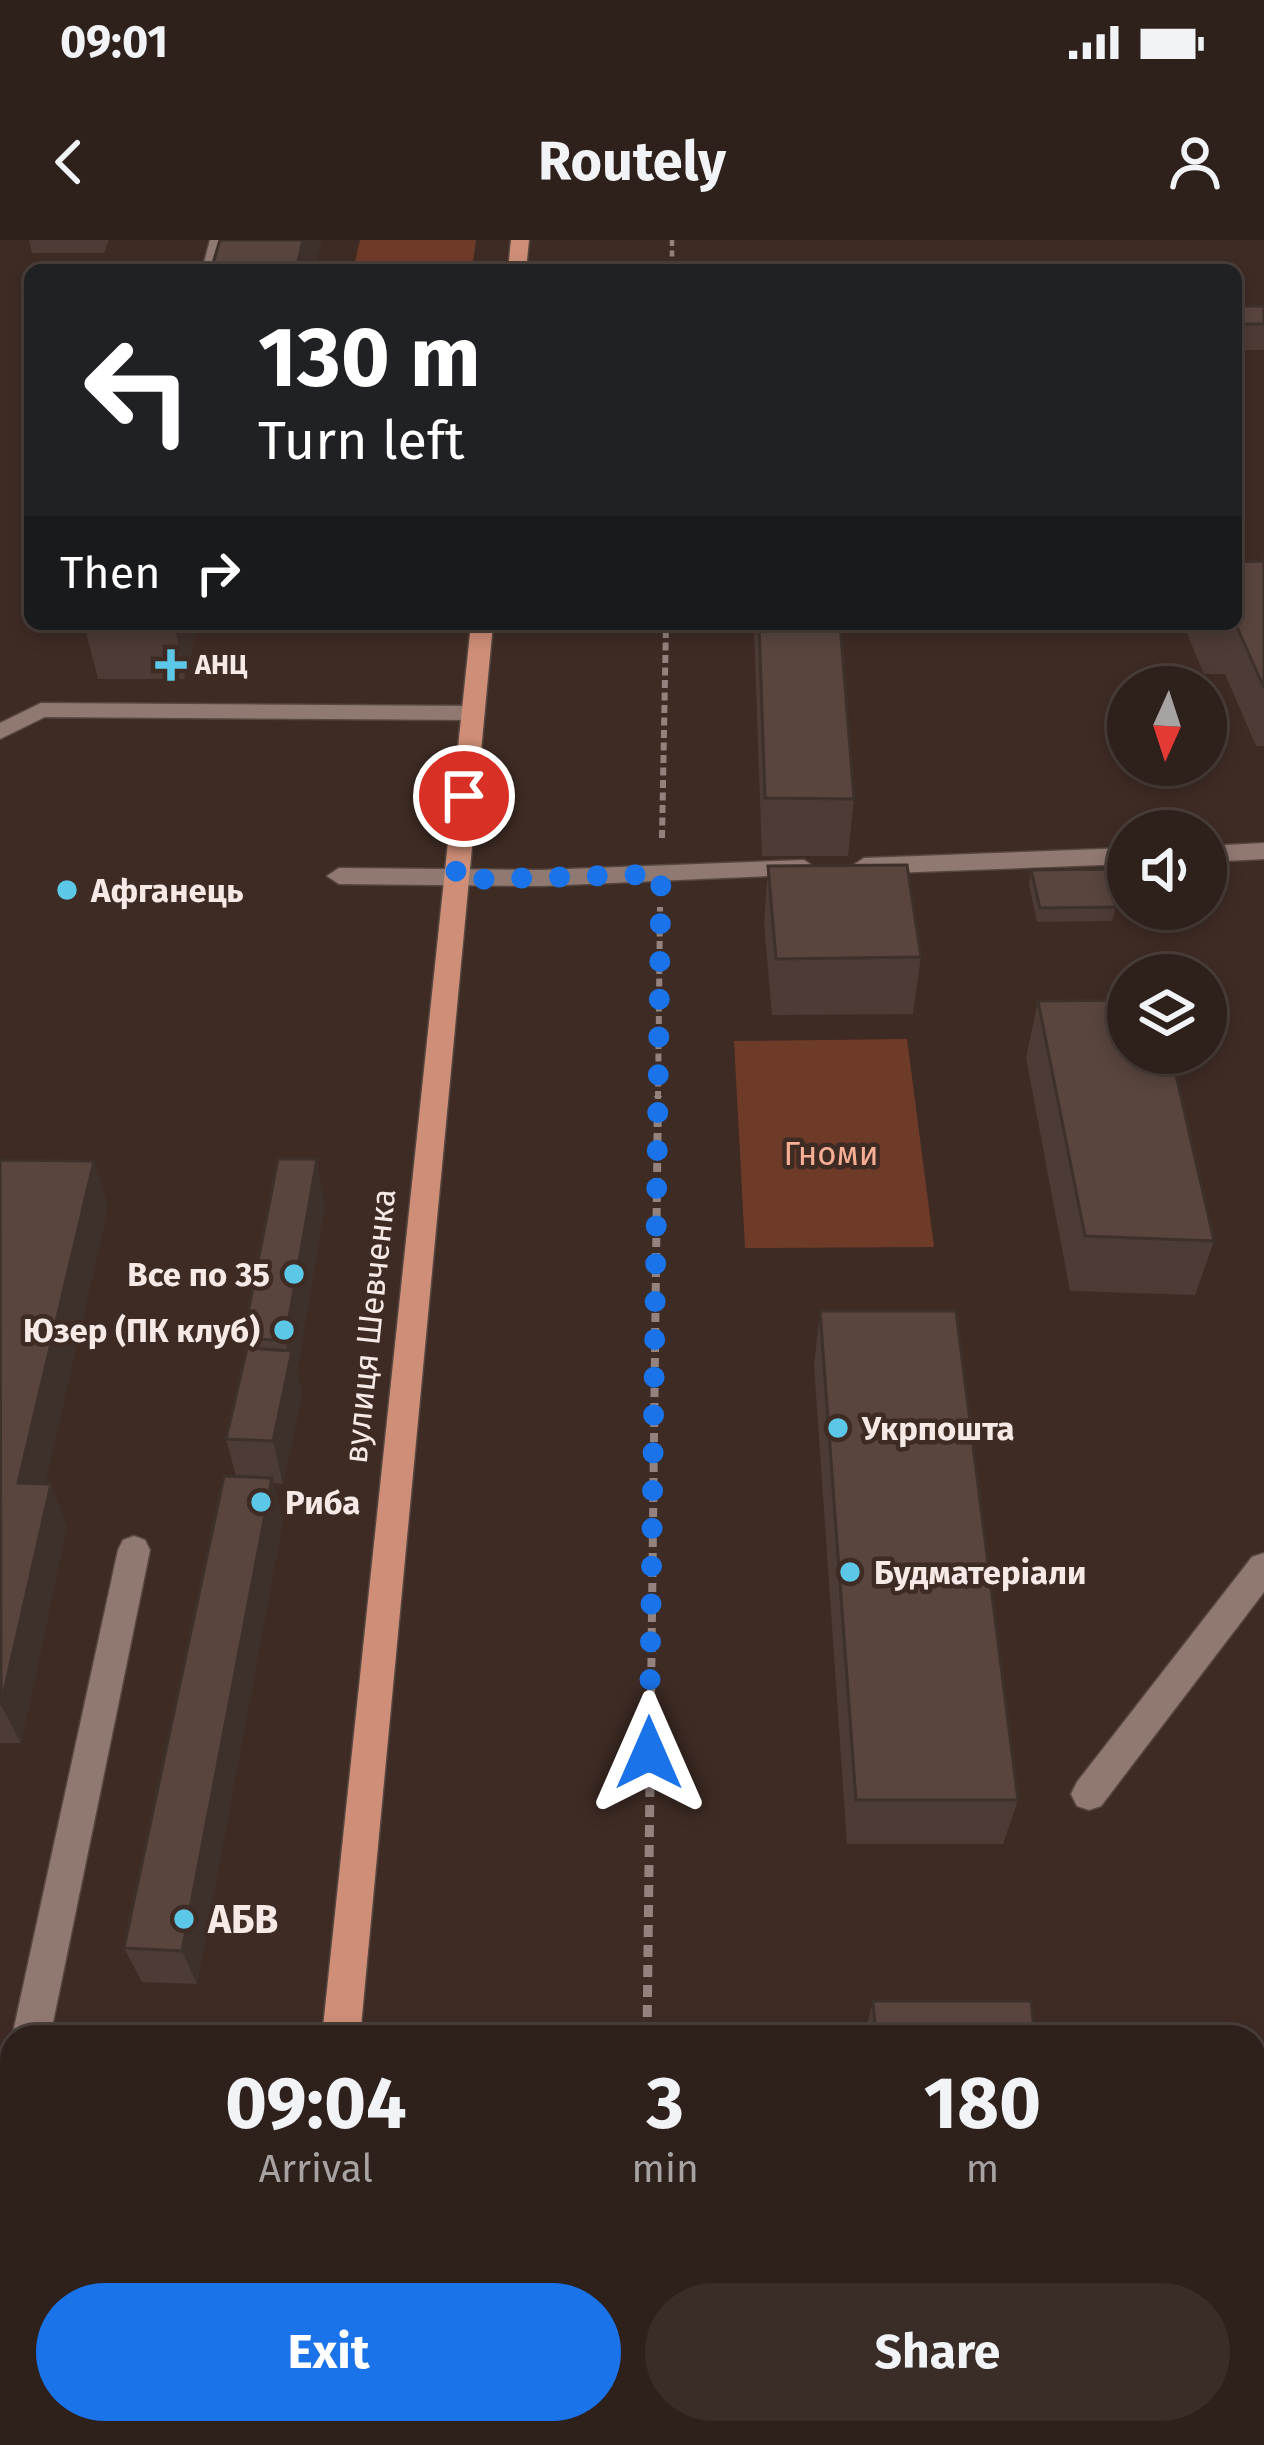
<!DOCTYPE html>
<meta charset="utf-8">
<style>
body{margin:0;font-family:"Fira Sans",sans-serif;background:#3a2d28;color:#f1f3f6;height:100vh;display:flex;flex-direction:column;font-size:45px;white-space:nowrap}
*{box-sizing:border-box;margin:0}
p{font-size:39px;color:#a7a3a3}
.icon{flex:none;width:66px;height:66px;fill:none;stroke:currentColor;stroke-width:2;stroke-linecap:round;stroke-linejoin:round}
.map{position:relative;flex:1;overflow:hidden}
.panel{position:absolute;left:0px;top:1785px;width:1266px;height:420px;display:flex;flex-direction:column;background:#2e201b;border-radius:36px 36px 0 0;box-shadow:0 6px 18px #0003,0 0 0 3px #493e3a}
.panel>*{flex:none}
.guide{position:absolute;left:24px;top:24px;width:1218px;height:366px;border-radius:18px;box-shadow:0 6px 18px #0003,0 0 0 3px #493e3a;background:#202124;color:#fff;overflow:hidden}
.needle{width:78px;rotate:183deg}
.fabs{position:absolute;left:1107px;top:426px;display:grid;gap:24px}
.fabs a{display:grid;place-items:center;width:120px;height:120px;border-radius:50%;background:#2e201b;box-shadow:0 6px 18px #0003,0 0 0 3px #493e3a;font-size:60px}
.pin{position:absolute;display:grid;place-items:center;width:102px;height:102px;color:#fff;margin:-51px;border:6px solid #fff;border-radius:50%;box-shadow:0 3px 12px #0007}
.me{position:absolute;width:132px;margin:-66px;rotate:0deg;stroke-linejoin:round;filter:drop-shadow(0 0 9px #0008)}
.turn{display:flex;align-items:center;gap:42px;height:252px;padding:0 36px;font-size:54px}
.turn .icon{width:156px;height:156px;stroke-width:2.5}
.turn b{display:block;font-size:84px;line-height:102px}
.then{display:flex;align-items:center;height:114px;padding:0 36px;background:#0003;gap:24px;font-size:45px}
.eta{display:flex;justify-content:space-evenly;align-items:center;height:204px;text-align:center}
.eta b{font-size:72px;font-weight:700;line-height:84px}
.cta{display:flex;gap:24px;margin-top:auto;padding:24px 36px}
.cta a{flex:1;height:138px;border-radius:72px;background:#1a73e8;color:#fff;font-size:48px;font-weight:700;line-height:138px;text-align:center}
.cta a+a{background:#3a2d28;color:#f1f3f6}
.status{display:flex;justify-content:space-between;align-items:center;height:84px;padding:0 60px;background:#2e201b;direction:ltr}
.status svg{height:33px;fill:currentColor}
header{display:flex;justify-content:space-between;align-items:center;height:156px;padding:0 36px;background:#2e201b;font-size:54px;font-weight:700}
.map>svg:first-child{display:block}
.green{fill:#6f3b29}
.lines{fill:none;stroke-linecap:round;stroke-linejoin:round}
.lane-casing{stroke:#574741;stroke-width:3}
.street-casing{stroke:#574741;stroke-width:3}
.primary-casing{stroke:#574741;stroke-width:3}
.path-far3{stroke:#93827d;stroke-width:4.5;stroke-dasharray:6 4.5;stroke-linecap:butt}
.path-far2{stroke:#93827d;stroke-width:6;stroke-dasharray:8 4.5;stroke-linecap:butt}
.path-far1{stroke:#93827d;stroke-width:8;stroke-dasharray:9 6;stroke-linecap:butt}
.path{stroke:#93827d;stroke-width:9;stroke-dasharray:12 8;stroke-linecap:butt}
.lane{fill:#907971;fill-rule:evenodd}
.street{fill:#907971;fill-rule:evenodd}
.primary{fill:#ce8e77;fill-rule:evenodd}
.wall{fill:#4d3b35}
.shaded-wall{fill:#3e302b}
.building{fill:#59453e;stroke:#3e302b;stroke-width:3}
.route{stroke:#1a73e8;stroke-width:21;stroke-dasharray:0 37.8}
.poi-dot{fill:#5cc7e7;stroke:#3e2b24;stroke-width:4.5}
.labels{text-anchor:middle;stroke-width:9;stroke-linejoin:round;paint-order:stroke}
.far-poi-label{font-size:27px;font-weight:bold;fill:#f7eae6;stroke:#3e2b24;text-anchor:start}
.poi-label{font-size:33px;font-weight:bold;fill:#f7eae6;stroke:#3e2b24;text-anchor:start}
.park-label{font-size:33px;fill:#f7ae94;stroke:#3e2b24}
.street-label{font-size:33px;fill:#f7eae6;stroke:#3e2b24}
.near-poi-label{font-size:39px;font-weight:bold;fill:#f7eae6;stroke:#3e2b24;text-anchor:start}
</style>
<div class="status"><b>09:01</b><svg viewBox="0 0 49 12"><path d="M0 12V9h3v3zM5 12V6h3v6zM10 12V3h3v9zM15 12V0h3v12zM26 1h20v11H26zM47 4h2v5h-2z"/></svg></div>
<header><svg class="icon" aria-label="back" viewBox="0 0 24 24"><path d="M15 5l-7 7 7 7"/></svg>Routely<svg class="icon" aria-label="person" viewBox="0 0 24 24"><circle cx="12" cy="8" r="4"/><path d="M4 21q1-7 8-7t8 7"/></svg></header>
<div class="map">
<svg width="1264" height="2205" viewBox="0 0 1264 2205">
<rect width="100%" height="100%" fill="#3e2b24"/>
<g class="green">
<polygon points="360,0 476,0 472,30 353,30"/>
<polygon points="907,799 934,1007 745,1008 734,801"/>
</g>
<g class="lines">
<defs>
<g id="lane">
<polygon points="210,0 228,0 220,30 202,30"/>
<polygon points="41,463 474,466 485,473 474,480 45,477 0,499 0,483"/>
<polygon points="1264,603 1264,619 1206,622 1206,606"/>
<polygon points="1128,608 1128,624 864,634 852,626 864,618"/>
<polygon points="804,620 816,628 813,634 542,646 339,644 327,636 339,628 542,630"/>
<polygon points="134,1296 145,1300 150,1310 50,1797 12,1797 118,1310 123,1300"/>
<polygon points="1264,1313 1264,1352 1101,1566 1089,1570 1077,1566 1071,1554 1077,1542 1252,1317"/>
</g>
<rect id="street" x="0" y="1810" width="12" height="38"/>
<g id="primary">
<polygon points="511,0 529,0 526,30 508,30"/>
<polygon points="471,384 493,384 360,1797 322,1797"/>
<polygon points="285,2193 327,2193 326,2205 284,2205"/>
</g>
</defs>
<use href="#lane" class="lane-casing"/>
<use href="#street" class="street-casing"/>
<use href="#primary" class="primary-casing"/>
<polyline class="path-far3" points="672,0 672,30"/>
<g class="path-far2">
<polyline points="662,598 666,384"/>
<polyline points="658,859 660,667"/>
</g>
<polyline class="path-far1" points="651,1457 658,856"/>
<g class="path">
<polyline points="647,1797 651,1454"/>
<polyline points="644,2193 644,2205"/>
</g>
<use href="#lane" class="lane"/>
<use href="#street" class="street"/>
<use href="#primary" class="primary"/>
</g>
<g class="wall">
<polygon points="29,0 109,0 104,13 32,13"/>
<rect x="1236" y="66" width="28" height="44"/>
<polygon points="1264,321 1264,506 1256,506 1225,434 1204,434 1183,384 1236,384"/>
<polygon points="84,384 198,384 185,439 98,439"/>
<polygon points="711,384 1030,384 1029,391 841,390 854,559 848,616 762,616 754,391 711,390"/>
<polygon points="768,626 921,717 913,774 772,775 764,683"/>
<polygon points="1031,630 1116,667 1112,681 1037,682 1029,645"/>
<polygon points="1038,761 1214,1001 1195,1055 1070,1051 1026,818"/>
<polygon points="0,920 94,921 108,967 45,1244 67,1286 21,1503 0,1503"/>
<polygon points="325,965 297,1131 302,1154 283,1244 273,1243 283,1280 197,1744 142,1742 124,1708 236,1236 226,1199 246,1112 243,1099"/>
<polygon points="820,1071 1018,1560 1003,1604 847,1604 814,1125"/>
<polygon points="873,1761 1035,1797 864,1797"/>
<polygon points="890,2193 1083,2193 1084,2205 891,2205"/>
</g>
<g class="shaded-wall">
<polygon points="303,0 322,0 315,30 296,30"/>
<polygon points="174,384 198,384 185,439"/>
<polygon points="317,919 325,965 297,1131 302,1154 283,1244 273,1201 290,1122 285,1100"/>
<polygon points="94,921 108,967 36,1286 18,1243"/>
<polygon points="272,1238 283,1280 197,1744 182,1711"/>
<polygon points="51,1244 67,1286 21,1503 1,1465"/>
</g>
<g class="building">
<polygon points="220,0 303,0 296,30 211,30"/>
<rect x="1236" y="66" width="28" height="18"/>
<polygon points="1264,321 1264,448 1237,387 1216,388 1214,384 1236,384 1236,322"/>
<polygon points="759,384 840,384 854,559 765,558"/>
<polygon points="907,625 921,717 776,719 768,626"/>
<polygon points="1106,629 1116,667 1040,668 1031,630"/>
<polygon points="1128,760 1128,813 1171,813 1214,1001 1085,996 1038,761"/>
<polygon points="278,919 317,919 285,1100 243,1099"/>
<polygon points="0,920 94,921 18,1243 51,1244 1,1465"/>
<polygon points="820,1071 956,1071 1018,1560 856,1560"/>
<polygon points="247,1108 292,1111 273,1201 226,1199"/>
<polygon points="224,1236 272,1238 182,1711 124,1708"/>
<polygon points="873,1761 1031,1761 1035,1797 876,1797"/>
<polygon points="904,2193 1083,2193 1084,2205 905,2205"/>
</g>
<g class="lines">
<polyline class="route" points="464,556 455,640 661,634 649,1513"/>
</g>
<g class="poi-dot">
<path d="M165 407h12v12h12v12h-12v12h-12v-12h-12v-12h12z"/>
<circle cx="67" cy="650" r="12"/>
<circle cx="294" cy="1034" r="12"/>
<circle cx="284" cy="1090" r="12"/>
<circle cx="838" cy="1188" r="12"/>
<circle cx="261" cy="1262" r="12"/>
<circle cx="850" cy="1332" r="12"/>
<circle cx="184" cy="1679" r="12"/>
</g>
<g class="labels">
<g class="far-poi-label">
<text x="195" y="434">АНЦ</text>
</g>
<g class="poi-label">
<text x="91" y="662">Афганець</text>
<text x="270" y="1046" text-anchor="end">Все по 35</text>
<text x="260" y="1102" text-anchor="end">Юзер (ПК клуб)</text>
<text x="862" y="1200">Укрпошта</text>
<text x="285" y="1274">Риба</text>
<text x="874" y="1344">Будматеріали</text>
</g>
<g class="park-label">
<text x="831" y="925">Гноми</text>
</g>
<g class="street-label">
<text transform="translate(369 1086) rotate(-84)" y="12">вулиця Шевченка</text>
</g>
<g class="near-poi-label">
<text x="208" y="1693">АБВ</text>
</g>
</g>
</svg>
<div class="fabs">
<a><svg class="needle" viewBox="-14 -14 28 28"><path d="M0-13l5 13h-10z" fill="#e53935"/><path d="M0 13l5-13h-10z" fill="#a7a3a3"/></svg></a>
<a><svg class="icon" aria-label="sound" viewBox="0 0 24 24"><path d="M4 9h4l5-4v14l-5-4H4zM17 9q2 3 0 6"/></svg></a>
<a><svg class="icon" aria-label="layers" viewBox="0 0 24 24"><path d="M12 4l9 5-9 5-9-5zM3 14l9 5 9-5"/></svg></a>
</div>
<div class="pin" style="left:464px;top:556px;background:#d93025"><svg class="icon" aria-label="arrive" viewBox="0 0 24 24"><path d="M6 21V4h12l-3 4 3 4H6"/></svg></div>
<svg class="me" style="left:649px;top:1513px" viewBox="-20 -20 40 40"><path d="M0-17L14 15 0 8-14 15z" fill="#1a73e8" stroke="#fff" stroke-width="4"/></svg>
<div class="guide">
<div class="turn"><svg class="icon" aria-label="left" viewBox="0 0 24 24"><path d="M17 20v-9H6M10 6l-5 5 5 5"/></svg><div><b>130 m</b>Turn left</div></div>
<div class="then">Then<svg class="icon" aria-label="right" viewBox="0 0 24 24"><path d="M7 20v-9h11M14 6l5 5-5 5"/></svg></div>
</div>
<section class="panel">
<div class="eta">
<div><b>09:04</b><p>Arrival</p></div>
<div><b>3</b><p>min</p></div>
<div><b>180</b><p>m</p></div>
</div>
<div class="cta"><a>Exit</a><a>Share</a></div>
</section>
</div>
